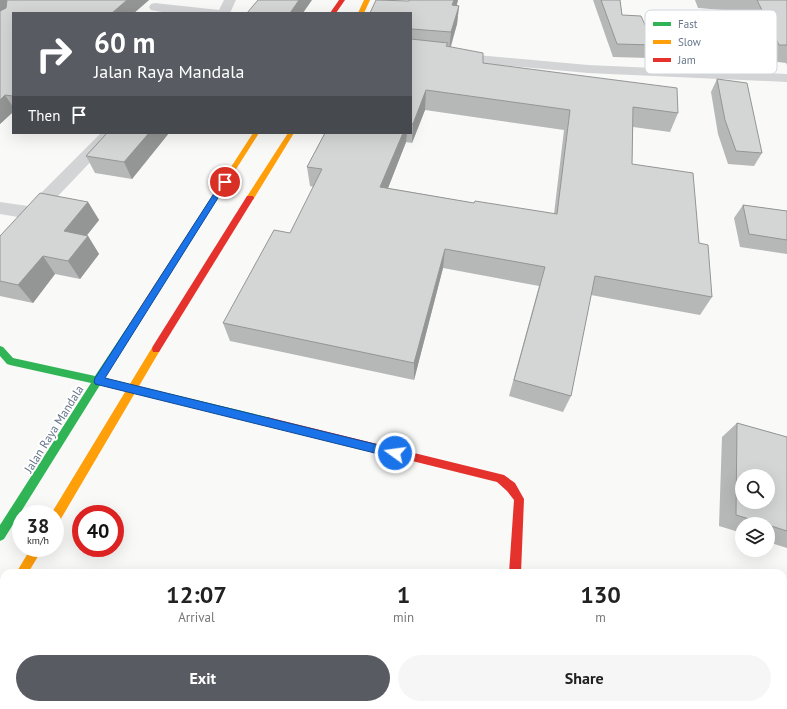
<!DOCTYPE html>
<style>
body{margin:0;font-family:"PT Sans",sans-serif;background:#f6f6f6;color:#222;height:100vh;display:flex;flex-direction:column;font-size:15px;white-space:nowrap}
*{box-sizing:border-box;margin:0}
p{font-size:13px;color:#767676}
.icon{flex:none;width:22px;height:22px;fill:none;stroke:currentColor;stroke-width:2;stroke-linecap:round;stroke-linejoin:round}
.map{position:relative;flex:1;overflow:hidden}
.drawer{position:absolute;left:0px;top:569px;width:787px;height:140px;display:flex;flex-direction:column;background:#fff;border-radius:12px 12px 0 0;box-shadow:0 4px 16px #0002}
.drawer>*{flex:none}
.hud{position:absolute;left:12px;top:12px;width:400px;height:122px;border-radius:0px;box-shadow:0 4px 16px #0002;background:#585c62;color:#fff;overflow:hidden}
.buttons{position:absolute;left:735px;top:469px;display:grid;gap:8px}
.buttons a{display:grid;place-items:center;width:40px;height:40px;border-radius:50%;background:#fff;box-shadow:0 4px 16px #0002;font-size:20px}
.speed{position:absolute;left:12px;top:505px;display:flex;gap:8px;font-size:20px;font-weight:700;text-align:center}
.speed>*{display:grid;place-content:center;width:52px;height:52px;border-radius:50%;background:#fff;box-shadow:0 4px 16px #0002;line-height:1}
.speed small{font-size:10px;font-weight:400}
.speed .limit{border:6px solid #d22;background:#fff;color:#111}
.pin{position:absolute;display:grid;place-items:center;width:34px;height:34px;color:#fff;margin:-17px;border:2px solid #fff;border-radius:50%;box-shadow:0 1px 4px #0007}
.me{position:absolute;width:44px;margin:-22px;rotate:284deg;stroke-linejoin:round;filter:drop-shadow(0 0 3px #0008)}
.turn{display:flex;align-items:center;gap:14px;height:84px;padding:0 16px;font-size:18px}
.turn .icon{width:52px;height:52px;stroke-width:2.5}
.turn b{display:block;font-size:28px;line-height:34px}
.then{display:flex;align-items:center;height:38px;padding:0 16px;background:#0003;gap:8px;font-size:15px}
.eta{display:flex;justify-content:space-evenly;align-items:center;height:68px;text-align:center}
.eta b{font-size:24px;font-weight:800;line-height:28px}
.action{display:flex;gap:8px;margin-top:auto;padding:8px 16px}
.action a{flex:1;height:46px;border-radius:24px;background:#585c62;color:#fff;font-size:16px;font-weight:800;line-height:46px;text-align:center}
.action a+a{background:#f6f6f6;color:#222}
.map>svg:first-child{display:block}
.lines{fill:none;stroke-linecap:round;stroke-linejoin:round}
.street{fill:#d3d4d5;fill-rule:evenodd}
.fast{fill:#30b455;fill-rule:evenodd}
.slow{fill:#ff9f0a;fill-rule:evenodd}
.jam{fill:#e5322d;fill-rule:evenodd}
.wall{fill:#b6b7b7;fill-rule:evenodd}
.shaded-wall{fill:#949595}
.building{fill:#d4d5d5;stroke:#949595;fill-rule:evenodd}
.route{fill:#1a73e8;stroke:#114b97}
.labels{text-anchor:middle;stroke-width:4;stroke-linejoin:round;paint-order:stroke}
.street-label{font-size:12px;fill:#67768a;stroke:#fff}
.key{fill:#fff;stroke:#d1d6dc;stroke-width:1}
.key-label{font-size:11px;fill:#67768a}
</style>
<div class="map">
<svg width="787" height="709" viewBox="0 0 787 709">
<rect width="100%" height="100%" fill="#f9f9f8"/>
<g class="lines">
<g class="street">
<path d="M224,0H236L230,13C204,13 176,16 151,10L149,7L151,4L155,3L219,10Z"/>
<polygon points="411,49 588,65 787,74 787,82 588,73 411,57"/>
<polygon points="101,133 118,133 38,217 7,255 0,257 0,238 18,217 0,214 0,202 28,206"/>
<rect x="491" y="705" width="32" height="4"/>
</g>
<polygon class="fast" points="133,322 137,325 104,378 267,417 270,418 272,421 270,424 267,425 100,385 4,539 0,541 0,525 91,383 10,365 7,364 0,356 0,346 3,347 13,358 95,376 130,323"/>
<g class="slow">
<polygon points="364,0 370,0 364,13 358,13"/>
<polygon points="253,133 259,133 136,327 130,327 129,325 130,323"/>
<polygon points="288,133 294,133 253,200 247,200 246,198"/>
<polygon points="156,345 159,346 160,349 159,352 59,522 55,523 55,514 51,514 153,346"/>
<polygon points="31,548 43,548 28,573 16,573"/>
</g>
<g class="jam">
<polygon points="339,0 345,0 336,13 330,13"/>
<polygon points="247,196 253,196 254,198 159,352 153,352 152,349 153,346"/>
<polygon points="267,417 504,475 515,483 524,499 521,573 509,573 514,500 507,491 497,482 267,425 264,424 262,421 264,418"/>
<polygon points="4,598 4,615 0,617 0,600"/>
</g>
</g>
<g class="wall">
<polygon points="0,0 149,0 134,13 13,13 13,112 0,124"/>
<path d="M458,0L457,5L459,6L457,24L451,47L483,63L678,113L670,132L633,127L632,164L699,243L712,297L700,315L591,295L571,396L563,412L509,396L539,286L443,268L414,380L230,341L223,323L290,233L314,187L310,186L307,167L325,133H411V13L409,1ZM425,110L564,130L554,214L474,203L388,188L406,142L412,143Z"/>
<polygon points="593,0 620,0 622,15 654,45 649,58 613,57"/>
<polygon points="695,0 787,0 787,65 786,63 770,61 748,12 698,8"/>
<polygon points="717,79 762,153 754,166 728,164 718,134 711,92"/>
<polygon points="107,133 169,133 132,179 95,173 86,156"/>
<polygon points="88,202 99,220 87,235 88,236 99,254 80,279 55,274 33,303 0,296 0,236"/>
<polygon points="743,205 787,211 787,254 740,247 734,218"/>
<polygon points="737,423 787,437 787,548 768,542 768,524 742,524 742,533 719,526 722,437"/>
<polygon points="639,705 728,705 736,709 638,709"/>
</g>
<g class="shaded-wall">
<polygon points="0,0 25,0 0,17"/>
<polygon points="127,0 149,0 134,13 112,13"/>
<polygon points="299,0 312,0 303,13 290,13"/>
<polygon points="454,0 458,0 451,23 452,5"/>
<polygon points="459,6 457,24 449,51 451,32"/>
<polygon points="426,90 425,110 412,143 413,124"/>
<polygon points="5,95 13,107 13,112 0,124 0,100"/>
<polygon points="149,133 169,133 132,179 124,162"/>
<polygon points="403,133 407,133 406,142 381,206 380,187"/>
<polygon points="88,202 99,220 76,249 64,231"/>
<polygon points="88,236 99,254 80,279 68,261"/>
<polygon points="445,249 443,268 414,380 414,363"/>
<polygon points="43,256 55,274 33,303 18,285"/>
</g>
<g class="building">
<polygon points="7,0 127,0 112,13 13,13 13,96 5,95 0,100 0,11 6,8"/>
<polygon points="258,0 299,0 290,13 247,13"/>
<polygon points="376,0 409,1 409,0 454,0 452,5 459,6 451,32 412,29 411,29 411,13 370,13"/>
<polygon points="601,0 620,0 622,15 641,16 654,45 617,44"/>
<polygon points="757,0 787,0 787,45 779,45"/>
<polygon points="411,39 448,43 446,46 483,53 483,63 677,88 678,113 633,107 632,164 693,173 699,243 708,245 712,297 595,276 571,396 514,380 545,267 445,249 414,363 223,323 274,230 290,233 322,169 307,167 325,133 403,133 380,187 474,203 475,201 557,214 570,110 426,90 413,124 411,123"/>
<polygon points="717,79 747,83 762,153 736,151 725,120"/>
<polygon points="107,133 149,133 124,162 86,156"/>
<polygon points="40,193 88,202 64,231 88,236 68,261 43,256 18,285 0,281 0,236"/>
<polygon points="743,205 787,211 787,240 749,234"/>
<path d="M737,423L787,437V531L768,525V524H766L736,515ZM742,476H768V502H742Z"/>
<polygon points="654,705 728,705 736,709 653,709"/>
</g>
<polygon class="route" points="225,180 228,182 105,378 395,449 399,450 400,453 399,457 395,458 95,384 94,381 95,378 222,181"/>
<g class="labels">
<g class="street-label">
<text transform="translate(54 429) rotate(-58)" y="4">Jalan Raya Mandala</text>
</g>
</g>
<rect x="645" y="10" width="132" height="64" rx="6" class="key"/>
<rect x="653" y="22" width="18" height="4" fill="#30b455"/>
<rect x="653" y="40" width="18" height="4" fill="#ff9f0a"/>
<rect x="653" y="58" width="18" height="4" fill="#e5322d"/>
<g class="key-label">
<text x="678" y="28">Fast</text>
<text x="678" y="46">Slow</text>
<text x="678" y="64">Jam</text>
</g>
</svg>
<div class="buttons">
<a><svg class="icon" aria-label="search" viewBox="0 0 24 24"><circle cx="10" cy="10" r="6"/><path d="M15 15l6 6"/></svg></a>
<a><svg class="icon" aria-label="layers" viewBox="0 0 24 24"><path d="M12 4l9 5-9 5-9-5zM3 14l9 5 9-5"/></svg></a>
</div>
<div class="speed"><div>38<small>km/h</small></div><div class="limit">40</div></div>
<div class="pin" style="left:225px;top:182px;background:#d93025"><svg class="icon" aria-label="arrive" viewBox="0 0 24 24"><path d="M6 21V4h12l-3 4 3 4H6"/></svg></div>
<svg class="me" style="left:395px;top:453px" viewBox="-20 -20 40 40"><circle r="17" fill="#1a73e8" stroke="#fff" stroke-width="3"/><path d="M0-11L8 9 0 5-8 9z" fill="#fff"/></svg>
<div class="hud">
<div class="turn"><svg class="icon" aria-label="right" viewBox="0 0 24 24"><path d="M7 20v-9h11M14 6l5 5-5 5"/></svg><div><b>60 m</b>Jalan Raya Mandala</div></div>
<div class="then">Then<svg class="icon" aria-label="arrive" viewBox="0 0 24 24"><path d="M6 21V4h12l-3 4 3 4H6"/></svg></div>
</div>
<section class="drawer">
<div class="eta">
<div><b>12:07</b><p>Arrival</p></div>
<div><b>1</b><p>min</p></div>
<div><b>130</b><p>m</p></div>
</div>
<div class="action"><a>Exit</a><a>Share</a></div>
</section>
</div>
